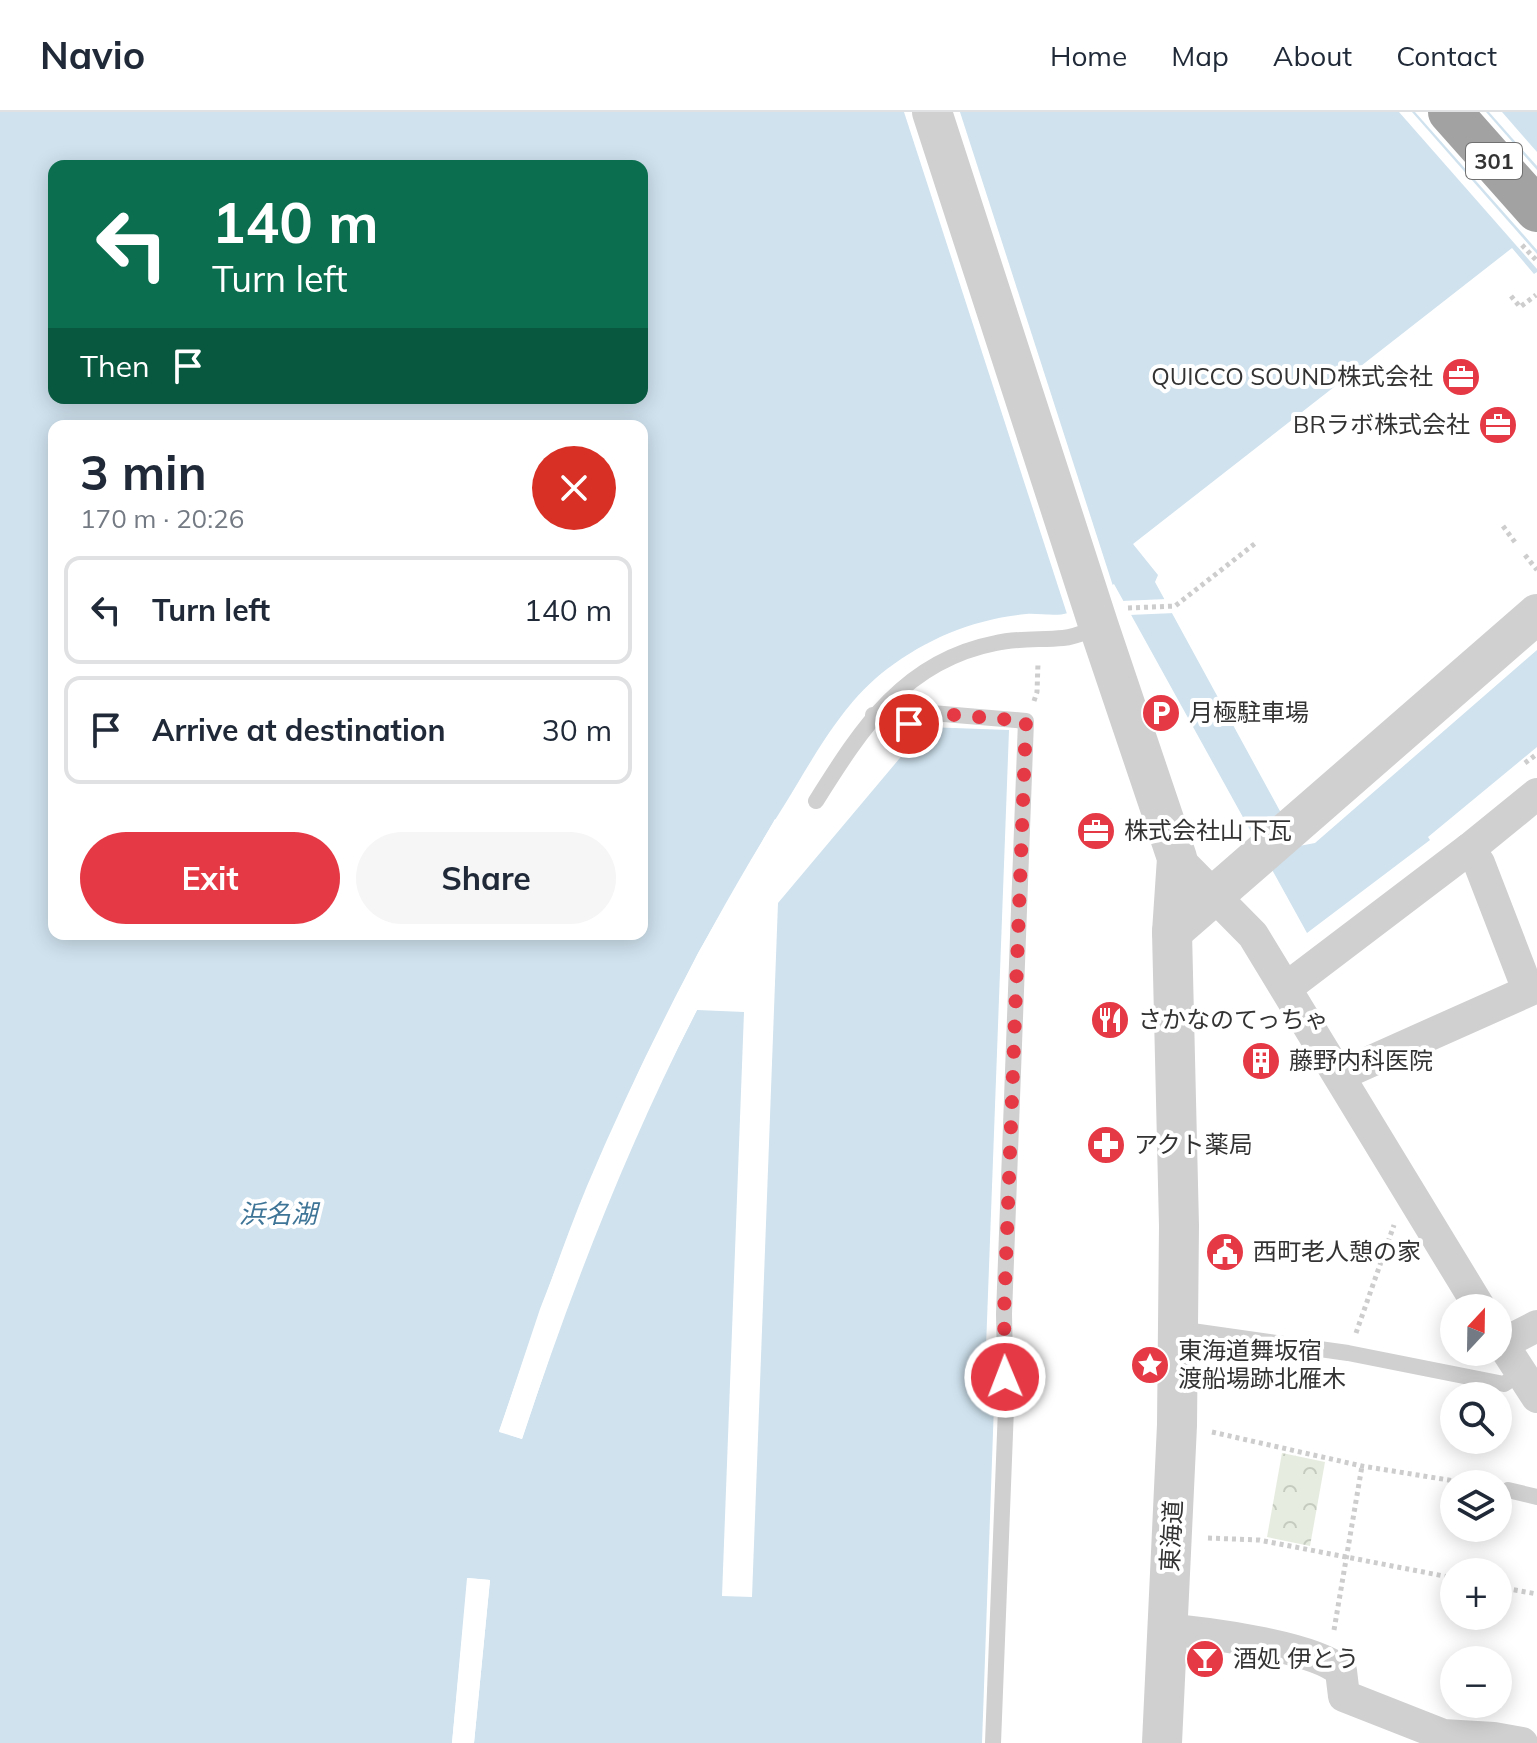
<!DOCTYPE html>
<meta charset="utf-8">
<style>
body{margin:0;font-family:Mulish,"Noto Sans JP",sans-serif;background:#f6f6f7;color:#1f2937;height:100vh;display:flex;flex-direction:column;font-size:30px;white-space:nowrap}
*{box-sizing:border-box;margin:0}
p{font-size:26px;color:#747a83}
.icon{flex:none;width:44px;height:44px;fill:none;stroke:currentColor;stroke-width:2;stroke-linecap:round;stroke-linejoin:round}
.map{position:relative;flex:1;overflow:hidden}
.side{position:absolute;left:48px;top:308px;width:600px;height:520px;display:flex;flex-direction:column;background:#fff;border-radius:16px;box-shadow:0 4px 20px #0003}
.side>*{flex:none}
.banner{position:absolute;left:48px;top:48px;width:600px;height:244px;border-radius:16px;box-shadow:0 4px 20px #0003;background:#0b6e4f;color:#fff;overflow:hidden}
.needle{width:52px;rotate:22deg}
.controls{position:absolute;left:1440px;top:1182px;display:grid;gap:16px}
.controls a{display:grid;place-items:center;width:72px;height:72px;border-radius:50%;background:#fff;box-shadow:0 4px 20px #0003;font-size:40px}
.pin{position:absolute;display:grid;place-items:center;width:68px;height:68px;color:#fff;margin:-34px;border:4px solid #fff;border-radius:50%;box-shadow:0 2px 8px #0007}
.me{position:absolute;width:88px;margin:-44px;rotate:359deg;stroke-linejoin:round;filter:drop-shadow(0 0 6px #0008)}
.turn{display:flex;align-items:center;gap:28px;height:168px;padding:0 32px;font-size:36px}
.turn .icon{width:104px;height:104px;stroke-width:2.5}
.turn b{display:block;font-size:56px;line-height:68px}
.then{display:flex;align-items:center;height:76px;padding:0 32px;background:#0003;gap:16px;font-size:30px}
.round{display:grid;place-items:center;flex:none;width:84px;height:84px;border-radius:42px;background:#f6f6f7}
.headline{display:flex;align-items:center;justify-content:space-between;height:136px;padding:0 32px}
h1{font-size:48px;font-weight:700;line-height:60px}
.button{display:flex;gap:16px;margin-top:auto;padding:16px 32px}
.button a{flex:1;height:92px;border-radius:48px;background:#e63946;color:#fff;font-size:32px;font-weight:700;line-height:92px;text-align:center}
.button a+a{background:#f6f6f7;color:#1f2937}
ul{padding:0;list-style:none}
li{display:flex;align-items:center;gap:24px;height:108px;margin:0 16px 12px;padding:0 16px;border:4px solid #e0e1e3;border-radius:16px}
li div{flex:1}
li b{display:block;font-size:30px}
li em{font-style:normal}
header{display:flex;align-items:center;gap:48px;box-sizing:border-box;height:112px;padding:0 40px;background:#fff;border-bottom:2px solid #e0e1e3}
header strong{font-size:38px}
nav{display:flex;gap:44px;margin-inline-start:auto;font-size:28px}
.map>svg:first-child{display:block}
.park{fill:url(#park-crowns)}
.water{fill:#cfe2ee;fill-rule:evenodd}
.pier{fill:#fff}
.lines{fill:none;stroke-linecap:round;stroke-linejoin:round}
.path{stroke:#cdcdcd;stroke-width:5;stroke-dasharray:4 4;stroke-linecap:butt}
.service{stroke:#d0d0d0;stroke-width:16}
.minor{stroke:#d0d0d0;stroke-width:32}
.tertiary{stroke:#d0d0d0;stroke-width:40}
.trunk{stroke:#a2a2a2;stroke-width:44}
.route{stroke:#e63946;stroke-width:14;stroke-dasharray:0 25.2}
.labels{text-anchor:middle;stroke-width:8;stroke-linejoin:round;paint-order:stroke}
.shield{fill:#fff;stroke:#707070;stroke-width:2}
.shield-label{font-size:22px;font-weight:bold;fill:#333}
.poi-label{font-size:24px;fill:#333;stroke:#fff;text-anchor:start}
.street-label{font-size:24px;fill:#333;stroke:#fff}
.water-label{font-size:26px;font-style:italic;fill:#3f7597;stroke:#fff}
</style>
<header>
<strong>Navio</strong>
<nav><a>Home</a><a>Map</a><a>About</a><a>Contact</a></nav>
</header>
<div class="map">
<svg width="1537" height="1631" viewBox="0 0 1537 1631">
<defs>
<pattern id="park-crowns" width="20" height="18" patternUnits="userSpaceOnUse" patternTransform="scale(2)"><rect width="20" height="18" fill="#e6ecdf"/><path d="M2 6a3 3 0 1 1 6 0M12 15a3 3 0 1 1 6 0" fill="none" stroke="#c6cbc0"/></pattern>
</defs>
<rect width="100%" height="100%" fill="#fff"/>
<polygon class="park" points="1282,1341 1325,1350 1310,1434 1267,1425"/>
<path class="water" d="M0,0H1537V160L1534,162L1512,136L1133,432L1158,463L1155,470L1299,734L1315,731L1537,538V635L1428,725L1430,728L1307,821L1114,472C1100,481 1084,495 1068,501C1056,505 1039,501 1026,502C974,507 928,526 887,557C842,591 814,645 785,692C709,813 643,942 587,1074C554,1154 528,1238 499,1319L522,1327C571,1179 626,1037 697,898L744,900L722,1484L752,1485L778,791L926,615L1009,618L984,1289L994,1292L982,1631H474L490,1468L468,1466L452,1631H0ZM54,54H642V286H54ZM54,314H642V822H54Z"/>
<g class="pier">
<polygon points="904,0 960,0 1113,474 1068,505"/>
<polygon points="1399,0 1412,0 1537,142 1537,157"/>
<polygon points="1415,0 1486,0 1537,58 1537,138"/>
<polygon points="1489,0 1502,0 1537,40 1537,54"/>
<polygon points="1167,487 1175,501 1129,503 1121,489"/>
<polygon points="775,707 779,709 702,843 643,959 590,1077 543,1198 504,1317 519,1322 559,1203 606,1083 658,965 693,896 699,894 662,967 609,1085 563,1205 522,1327 499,1320 540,1197 587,1076 640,957 698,841"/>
<polygon points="467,1466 490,1468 474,1631 470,1631 486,1471 471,1470 456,1631 452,1631"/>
</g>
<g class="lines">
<g class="path">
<polyline points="1522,133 1537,149"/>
<polyline points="1511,184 1520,195 1536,183"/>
<polyline points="1503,414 1517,433"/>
<polyline points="1525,443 1537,458"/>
<polyline points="1128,496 1175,494 1257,430"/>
<polyline points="1034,589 1037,580 1038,551"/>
<polyline points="1525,651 1537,642"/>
<polyline points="1356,1221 1394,1113"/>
<polyline points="1212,1320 1362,1354 1473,1372"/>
<polyline points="1208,1426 1259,1428 1454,1466"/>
<polyline points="1498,1475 1537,1482"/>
<polyline points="1334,1518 1362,1354"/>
</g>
<g class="service">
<polyline points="873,603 899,625 920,600 1026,609 1004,1202 1006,1296 993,1631"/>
<path d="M816,689C862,616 904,549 996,531C1018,526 1041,528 1063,526C1075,525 1088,519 1099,515"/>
<polyline points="1178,1217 1348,1241 1504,1272 1521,1261"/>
<polyline points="1508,1378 1537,1385"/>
</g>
<g class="minor">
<polyline points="1469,737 1479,751 1528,878"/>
<polyline points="1177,746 1253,823 1480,1196"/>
<polyline points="1286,876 1473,734 1537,682"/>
<polyline points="1340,963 1537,875"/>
<polyline points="1498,1225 1537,1285"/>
<polyline points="1502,1232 1537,1214"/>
<path d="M1167,1518C1205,1520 1314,1535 1341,1559L1344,1584L1443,1623L1494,1626L1522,1631"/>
</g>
<g class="tertiary">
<polyline points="932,0 1099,515 1177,746 1172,820 1179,1114 1177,1313 1162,1631"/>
<polyline points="1172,820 1537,502"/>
</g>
<polyline class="trunk" points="1450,0 1537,98"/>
</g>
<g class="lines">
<polyline class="route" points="909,612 920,600 1026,609 1004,1202 1005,1265"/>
</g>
<defs>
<symbol id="office-disc" viewBox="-11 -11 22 22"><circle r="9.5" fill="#e63946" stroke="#fff"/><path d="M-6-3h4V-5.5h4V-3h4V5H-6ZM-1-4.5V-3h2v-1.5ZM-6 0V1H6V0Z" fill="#fff"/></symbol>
<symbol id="parking-disc" viewBox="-11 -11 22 22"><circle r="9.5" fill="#e63946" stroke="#fff"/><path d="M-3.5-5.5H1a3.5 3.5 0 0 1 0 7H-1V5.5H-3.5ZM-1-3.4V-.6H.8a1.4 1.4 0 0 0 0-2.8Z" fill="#fff"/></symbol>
<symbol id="restaurant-disc" viewBox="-11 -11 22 22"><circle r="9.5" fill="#e63946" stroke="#fff"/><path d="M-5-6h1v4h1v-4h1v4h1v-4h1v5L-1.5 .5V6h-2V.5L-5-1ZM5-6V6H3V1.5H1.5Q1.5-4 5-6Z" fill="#fff"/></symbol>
<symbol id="building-disc" viewBox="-11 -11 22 22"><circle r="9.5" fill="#e63946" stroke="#fff"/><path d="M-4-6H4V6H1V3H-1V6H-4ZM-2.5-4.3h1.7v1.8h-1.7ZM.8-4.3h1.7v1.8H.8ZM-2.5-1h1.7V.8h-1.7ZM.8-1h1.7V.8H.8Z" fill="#fff"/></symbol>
<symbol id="pharmacy-disc" viewBox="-11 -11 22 22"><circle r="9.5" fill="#e63946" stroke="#fff"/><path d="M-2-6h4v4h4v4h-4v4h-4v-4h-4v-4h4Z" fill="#fff"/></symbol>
<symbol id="civic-disc" viewBox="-11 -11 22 22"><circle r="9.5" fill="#e63946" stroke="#fff"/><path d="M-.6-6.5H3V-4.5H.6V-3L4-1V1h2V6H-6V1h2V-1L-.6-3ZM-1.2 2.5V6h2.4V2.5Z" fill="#fff"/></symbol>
<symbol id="sight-disc" viewBox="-11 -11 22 22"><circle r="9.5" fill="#e63946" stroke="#fff"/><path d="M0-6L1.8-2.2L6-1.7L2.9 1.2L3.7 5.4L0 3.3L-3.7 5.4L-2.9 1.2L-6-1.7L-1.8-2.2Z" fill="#fff"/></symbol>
<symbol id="bar-disc" viewBox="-11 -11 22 22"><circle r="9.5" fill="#e63946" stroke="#fff"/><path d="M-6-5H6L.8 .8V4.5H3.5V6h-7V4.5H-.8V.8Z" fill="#fff"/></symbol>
</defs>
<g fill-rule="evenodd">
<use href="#office-disc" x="1439" y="243" width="44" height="44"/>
<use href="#office-disc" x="1476" y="291" width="44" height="44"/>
<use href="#parking-disc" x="1139" y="579" width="44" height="44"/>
<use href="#office-disc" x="1074" y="697" width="44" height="44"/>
<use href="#restaurant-disc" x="1088" y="886" width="44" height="44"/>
<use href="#building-disc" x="1239" y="927" width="44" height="44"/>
<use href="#pharmacy-disc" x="1084" y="1011" width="44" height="44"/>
<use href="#civic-disc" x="1203" y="1118" width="44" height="44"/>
<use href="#sight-disc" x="1128" y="1231" width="44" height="44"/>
<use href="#bar-disc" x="1183" y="1525" width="44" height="44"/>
</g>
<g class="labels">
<rect class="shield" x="1466" y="31" width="56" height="36" rx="6"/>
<g class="shield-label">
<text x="1494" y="57">301</text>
</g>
<g class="poi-label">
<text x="1433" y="273" text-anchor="end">QUICCO SOUND株式会社</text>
<text x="1470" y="321" text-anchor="end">BRラボ株式会社</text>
<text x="1189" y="609">月極駐車場</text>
<text x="1124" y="727">株式会社山下瓦</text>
<text x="1138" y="916">さかなのてっちゃ</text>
<text x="1289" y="957">藤野内科医院</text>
<text x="1134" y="1041">アクト薬局</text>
<text x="1253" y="1148">西町老人憩の家</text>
<text x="1178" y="1247">東海道舞坂宿<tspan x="1178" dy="28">渡船場跡北雁木</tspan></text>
<text x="1233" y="1555">酒処 伊とう</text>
</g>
<g class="street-label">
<text transform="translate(1172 1424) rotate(-87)" y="8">東海道</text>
</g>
<g class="water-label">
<text x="278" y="1111">浜名湖</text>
</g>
</g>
</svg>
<div class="controls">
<a><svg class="needle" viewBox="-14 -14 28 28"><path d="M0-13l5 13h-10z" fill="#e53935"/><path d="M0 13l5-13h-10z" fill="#747a83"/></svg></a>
<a><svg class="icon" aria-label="search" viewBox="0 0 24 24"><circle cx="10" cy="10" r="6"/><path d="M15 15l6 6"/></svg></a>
<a><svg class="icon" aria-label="layers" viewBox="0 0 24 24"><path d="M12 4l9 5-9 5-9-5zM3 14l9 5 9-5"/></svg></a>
<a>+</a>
<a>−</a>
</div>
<div class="pin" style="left:909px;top:612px;background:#d93025"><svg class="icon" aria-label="arrive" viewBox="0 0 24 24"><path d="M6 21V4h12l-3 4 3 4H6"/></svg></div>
<svg class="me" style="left:1005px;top:1265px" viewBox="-20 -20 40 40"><circle r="17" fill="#e63946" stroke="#fff" stroke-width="3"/><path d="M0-11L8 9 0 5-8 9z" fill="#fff"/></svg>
<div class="banner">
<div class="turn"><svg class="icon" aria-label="left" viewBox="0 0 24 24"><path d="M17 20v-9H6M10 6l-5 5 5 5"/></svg><div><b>140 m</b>Turn left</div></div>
<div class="then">Then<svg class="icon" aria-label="arrive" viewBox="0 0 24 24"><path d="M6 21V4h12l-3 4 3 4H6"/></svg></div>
</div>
<section class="side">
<div class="headline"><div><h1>3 min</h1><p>170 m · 20:26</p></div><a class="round" style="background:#d93025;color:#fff"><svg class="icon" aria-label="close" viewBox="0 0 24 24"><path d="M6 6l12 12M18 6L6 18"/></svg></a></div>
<ul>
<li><svg class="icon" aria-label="left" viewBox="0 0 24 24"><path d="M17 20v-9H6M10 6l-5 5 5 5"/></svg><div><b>Turn left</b></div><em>140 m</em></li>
<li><svg class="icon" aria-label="arrive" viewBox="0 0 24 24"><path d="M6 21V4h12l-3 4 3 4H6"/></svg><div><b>Arrive at destination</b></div><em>30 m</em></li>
</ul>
<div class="button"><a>Exit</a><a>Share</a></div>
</section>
</div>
